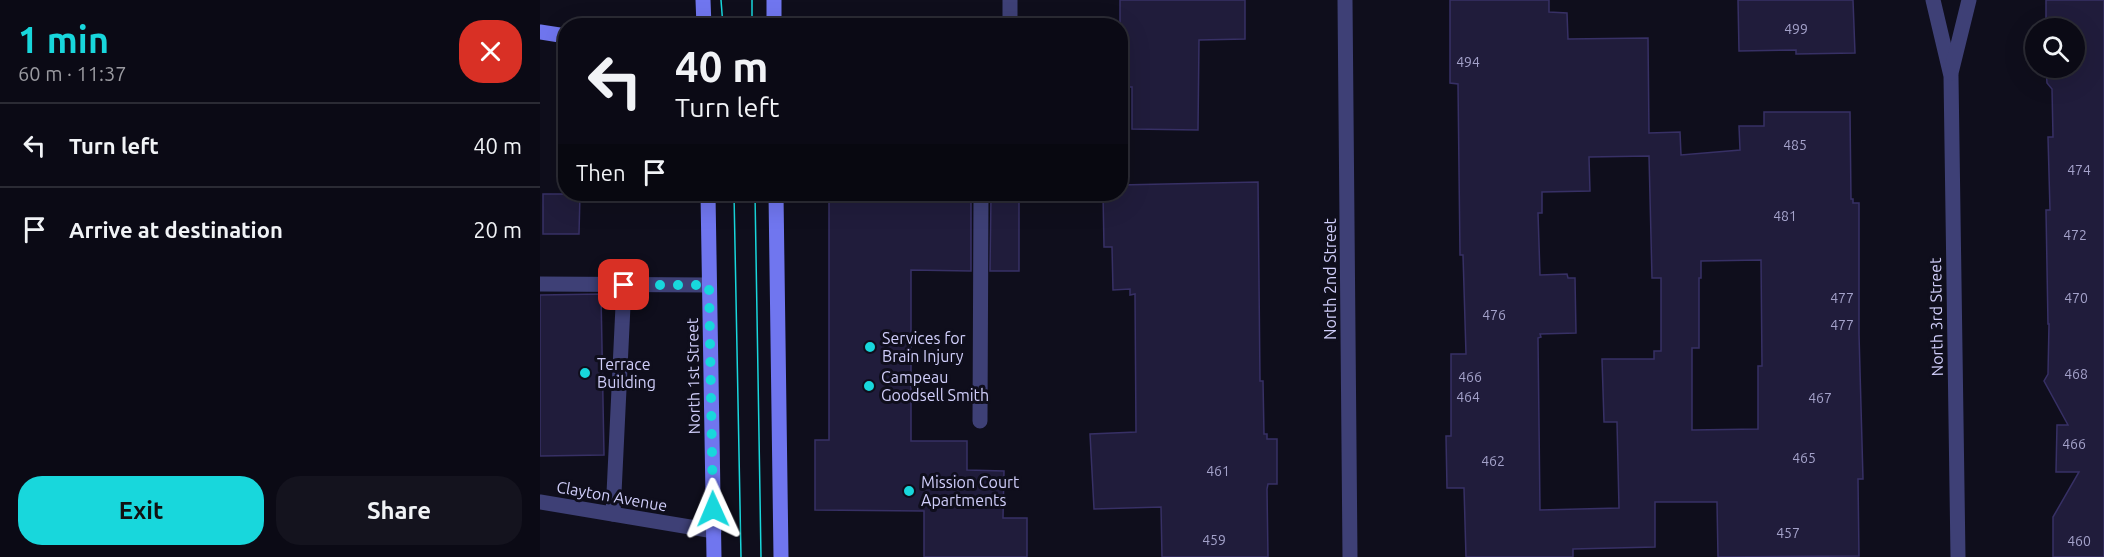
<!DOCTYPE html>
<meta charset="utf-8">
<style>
body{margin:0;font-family:Ubuntu,sans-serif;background:#14131e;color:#f1f3f6;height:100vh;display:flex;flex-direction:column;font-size:22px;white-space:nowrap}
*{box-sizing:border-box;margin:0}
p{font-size:20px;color:#9a9aa0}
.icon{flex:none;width:33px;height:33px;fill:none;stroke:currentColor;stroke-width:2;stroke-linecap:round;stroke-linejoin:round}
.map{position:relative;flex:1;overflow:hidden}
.panel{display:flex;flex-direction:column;background:#0b0a15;width:540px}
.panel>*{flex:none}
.guide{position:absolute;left:18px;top:18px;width:570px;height:183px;border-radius:24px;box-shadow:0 6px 24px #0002,0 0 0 2px #2b2b34;background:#0b0a15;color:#f1f3f6;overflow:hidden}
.controls{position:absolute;left:1485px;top:18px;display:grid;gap:12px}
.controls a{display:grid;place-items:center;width:60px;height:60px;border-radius:50%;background:#0b0a15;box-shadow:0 6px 24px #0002,0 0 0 2px #2b2b34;font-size:30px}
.pin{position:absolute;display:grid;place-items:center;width:51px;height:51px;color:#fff;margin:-26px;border-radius:12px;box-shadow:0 3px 9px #0006}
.me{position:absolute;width:66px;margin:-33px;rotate:359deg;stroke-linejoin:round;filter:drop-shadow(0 0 4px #0008)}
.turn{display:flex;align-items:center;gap:21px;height:126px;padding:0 18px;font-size:27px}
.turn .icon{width:78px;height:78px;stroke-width:2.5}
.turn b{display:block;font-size:42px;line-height:51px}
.then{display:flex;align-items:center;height:57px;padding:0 18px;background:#0003;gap:12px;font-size:22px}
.round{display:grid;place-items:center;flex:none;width:63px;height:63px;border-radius:24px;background:#14131e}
.headline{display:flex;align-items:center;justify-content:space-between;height:102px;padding:0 18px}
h1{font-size:36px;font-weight:700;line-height:45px;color:#18d7dc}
.cta{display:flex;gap:12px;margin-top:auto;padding:12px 18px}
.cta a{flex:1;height:69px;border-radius:24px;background:#18d7dc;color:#111;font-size:24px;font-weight:700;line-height:69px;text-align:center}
.cta a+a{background:#14131e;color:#f1f3f6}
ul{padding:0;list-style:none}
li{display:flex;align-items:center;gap:18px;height:84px;padding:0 18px;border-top:2px solid #2b2b34}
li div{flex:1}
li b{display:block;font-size:22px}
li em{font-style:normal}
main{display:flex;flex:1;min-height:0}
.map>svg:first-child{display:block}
.building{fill:#201c3b;stroke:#373065;stroke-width:1.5;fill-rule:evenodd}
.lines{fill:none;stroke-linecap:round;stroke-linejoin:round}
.lane{stroke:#3e4076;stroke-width:15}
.street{stroke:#3e4076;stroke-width:15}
.secondary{stroke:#7076ef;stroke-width:15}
.tram{stroke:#18d7dc;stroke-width:1.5}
.route{stroke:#18d7dc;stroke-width:10;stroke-dasharray:0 18}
.poi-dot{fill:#18d7dc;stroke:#0f0e1c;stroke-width:2}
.labels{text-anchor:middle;stroke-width:6;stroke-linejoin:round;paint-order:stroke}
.number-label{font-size:14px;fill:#a4a2ca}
.street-label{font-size:16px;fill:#d0cefa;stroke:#0f0e1c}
.poi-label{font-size:16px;fill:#d0cefa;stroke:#0f0e1c;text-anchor:start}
</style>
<main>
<section class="panel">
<div class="headline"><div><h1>1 min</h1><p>60 m · 11:37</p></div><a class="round" style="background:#d93025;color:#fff"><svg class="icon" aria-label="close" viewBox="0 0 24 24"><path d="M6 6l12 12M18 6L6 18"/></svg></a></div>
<ul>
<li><svg class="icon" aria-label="left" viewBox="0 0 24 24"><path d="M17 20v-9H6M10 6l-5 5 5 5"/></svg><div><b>Turn left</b></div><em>40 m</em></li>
<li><svg class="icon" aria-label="arrive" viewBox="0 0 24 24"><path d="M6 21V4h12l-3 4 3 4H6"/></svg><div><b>Arrive at destination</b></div><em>20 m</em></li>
</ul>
<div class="cta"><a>Exit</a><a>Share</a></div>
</section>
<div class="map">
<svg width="1564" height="557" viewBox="0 0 1564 557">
<rect width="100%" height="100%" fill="#0f0e1c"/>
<g class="building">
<polygon points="580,0 705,0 705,39 659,40 658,130 592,129 592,87 580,87"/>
<path d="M910,0H1009V12L1027,13L1028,39L1108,38L1109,133L1140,132L1141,155L1200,150L1199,126H1224V112H1310L1311,199H1313V203H1319V334L1323,479H1318L1319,556L1178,557L1177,502H1115V547L1033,549V557H926L924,488H907L906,436H911V354H926L923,255H920L918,84L910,83ZM1109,156L1112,278H1121V351H1114V359H1062L1064,422H1077L1079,508L1000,510L998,338L1001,337L1000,334L1036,333L1035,278H1028L1027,274L1000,275L998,213H1002V192L1050,191L1049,157ZM1221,260L1222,366H1218V429L1152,430V348H1159V278H1161V261Z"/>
<polygon points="1198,0 1313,0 1315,53 1256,54 1256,50 1199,51"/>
<polygon points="1506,0 1564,0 1564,557 1513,557 1513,517 1539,472 1516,472 1517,425 1528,425 1504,381 1508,374 1509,324 1508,324 1506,210 1510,210 1508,137 1513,137 1512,89 1507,83 1506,68 1534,68 1534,28 1506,28"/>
<polygon points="718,182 720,381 723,381 724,434 727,434 727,439 737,439 737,484 728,484 727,489 728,557 622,557 621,507 554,509 550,434 596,432 595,294 590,295 590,289 573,290 572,247 564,247 563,194 580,194 580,185"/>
<polygon points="3,194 40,194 39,234 3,234"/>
<polygon points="289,194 431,195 431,271 371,270 371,441 427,441 427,470 464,471 463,518 487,518 487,557 384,557 384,511 275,510 275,440 289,440"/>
<polygon points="451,195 479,195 479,271 450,271"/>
<polygon points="61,294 64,455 0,456 0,295"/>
</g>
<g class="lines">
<g class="lane">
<polyline points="470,0 470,26"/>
<polyline points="0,284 169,285"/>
<polyline points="440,421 441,194"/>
<polyline points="73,514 84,285"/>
</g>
<g class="street">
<polyline points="805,0 810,557"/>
<polyline points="1393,0 1411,76 1418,557"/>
<polyline points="1411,73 1429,0"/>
<polyline points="0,502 174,531"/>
</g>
<g class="secondary">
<polyline points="163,0 164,26"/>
<polyline points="234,0 234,26"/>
<polyline points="0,32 26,36"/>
<polyline points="168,194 174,557"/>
<polyline points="236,194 241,557"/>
</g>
<g class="tram">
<polyline points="181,0 183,26"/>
<polyline points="212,26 212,0"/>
<polyline points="194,194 201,557"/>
<polyline points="215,194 221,557"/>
</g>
</g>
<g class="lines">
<polyline class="route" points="84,285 169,285 173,509"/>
</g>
<g class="poi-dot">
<circle cx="330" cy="347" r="6"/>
<circle cx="45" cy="373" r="6"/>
<circle cx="329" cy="386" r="6"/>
<circle cx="369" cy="491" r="6"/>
</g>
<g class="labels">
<g class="number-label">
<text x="1256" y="34">499</text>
<text x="928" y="67">494</text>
<text x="1255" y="150">485</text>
<text x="1539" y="175">474</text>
<text x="1245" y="221">481</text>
<text x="1535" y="240">472</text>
<text x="1302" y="303">477</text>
<text x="1536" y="303">470</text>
<text x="954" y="320">476</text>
<text x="1302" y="330">477</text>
<text x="1536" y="379">468</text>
<text x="930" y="382">466</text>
<text x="928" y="402">464</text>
<text x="1280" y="403">467</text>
<text x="1534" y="449">466</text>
<text x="1264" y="463">465</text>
<text x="953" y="466">462</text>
<text x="678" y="476">461</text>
<text x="1248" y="538">457</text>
<text x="674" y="545">459</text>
<text x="1539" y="546">460</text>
</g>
<g class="street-label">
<text transform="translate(790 279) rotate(-90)" y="6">North 2nd Street</text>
<text transform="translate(1396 317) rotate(-91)" y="6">North 3rd Street</text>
<text transform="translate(153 376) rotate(-91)" y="6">North 1st Street</text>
<text transform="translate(72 496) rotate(10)" y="6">Clayton Avenue</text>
</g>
<g class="poi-label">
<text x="342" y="344">Services for<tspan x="342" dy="18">Brain Injury</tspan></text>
<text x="57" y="370">Terrace<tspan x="57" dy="18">Building</tspan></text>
<text x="341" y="383">Campeau<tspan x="341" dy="18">Goodsell Smith</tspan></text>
<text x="381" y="488">Mission Court<tspan x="381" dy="18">Apartments</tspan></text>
</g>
</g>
</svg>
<div class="controls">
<a><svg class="icon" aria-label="search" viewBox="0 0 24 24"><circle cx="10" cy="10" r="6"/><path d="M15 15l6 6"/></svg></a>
</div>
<div class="pin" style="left:84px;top:285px;background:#d93025"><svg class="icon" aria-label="arrive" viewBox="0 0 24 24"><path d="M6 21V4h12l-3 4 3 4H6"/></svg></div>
<svg class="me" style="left:173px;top:509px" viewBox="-20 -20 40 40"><path d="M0-17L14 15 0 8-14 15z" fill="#18d7dc" stroke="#fff" stroke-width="4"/></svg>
<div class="guide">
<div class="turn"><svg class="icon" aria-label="left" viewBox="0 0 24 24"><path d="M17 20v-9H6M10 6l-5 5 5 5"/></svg><div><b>40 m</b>Turn left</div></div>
<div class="then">Then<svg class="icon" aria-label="arrive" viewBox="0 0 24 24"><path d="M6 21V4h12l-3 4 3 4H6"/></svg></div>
</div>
</div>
</main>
